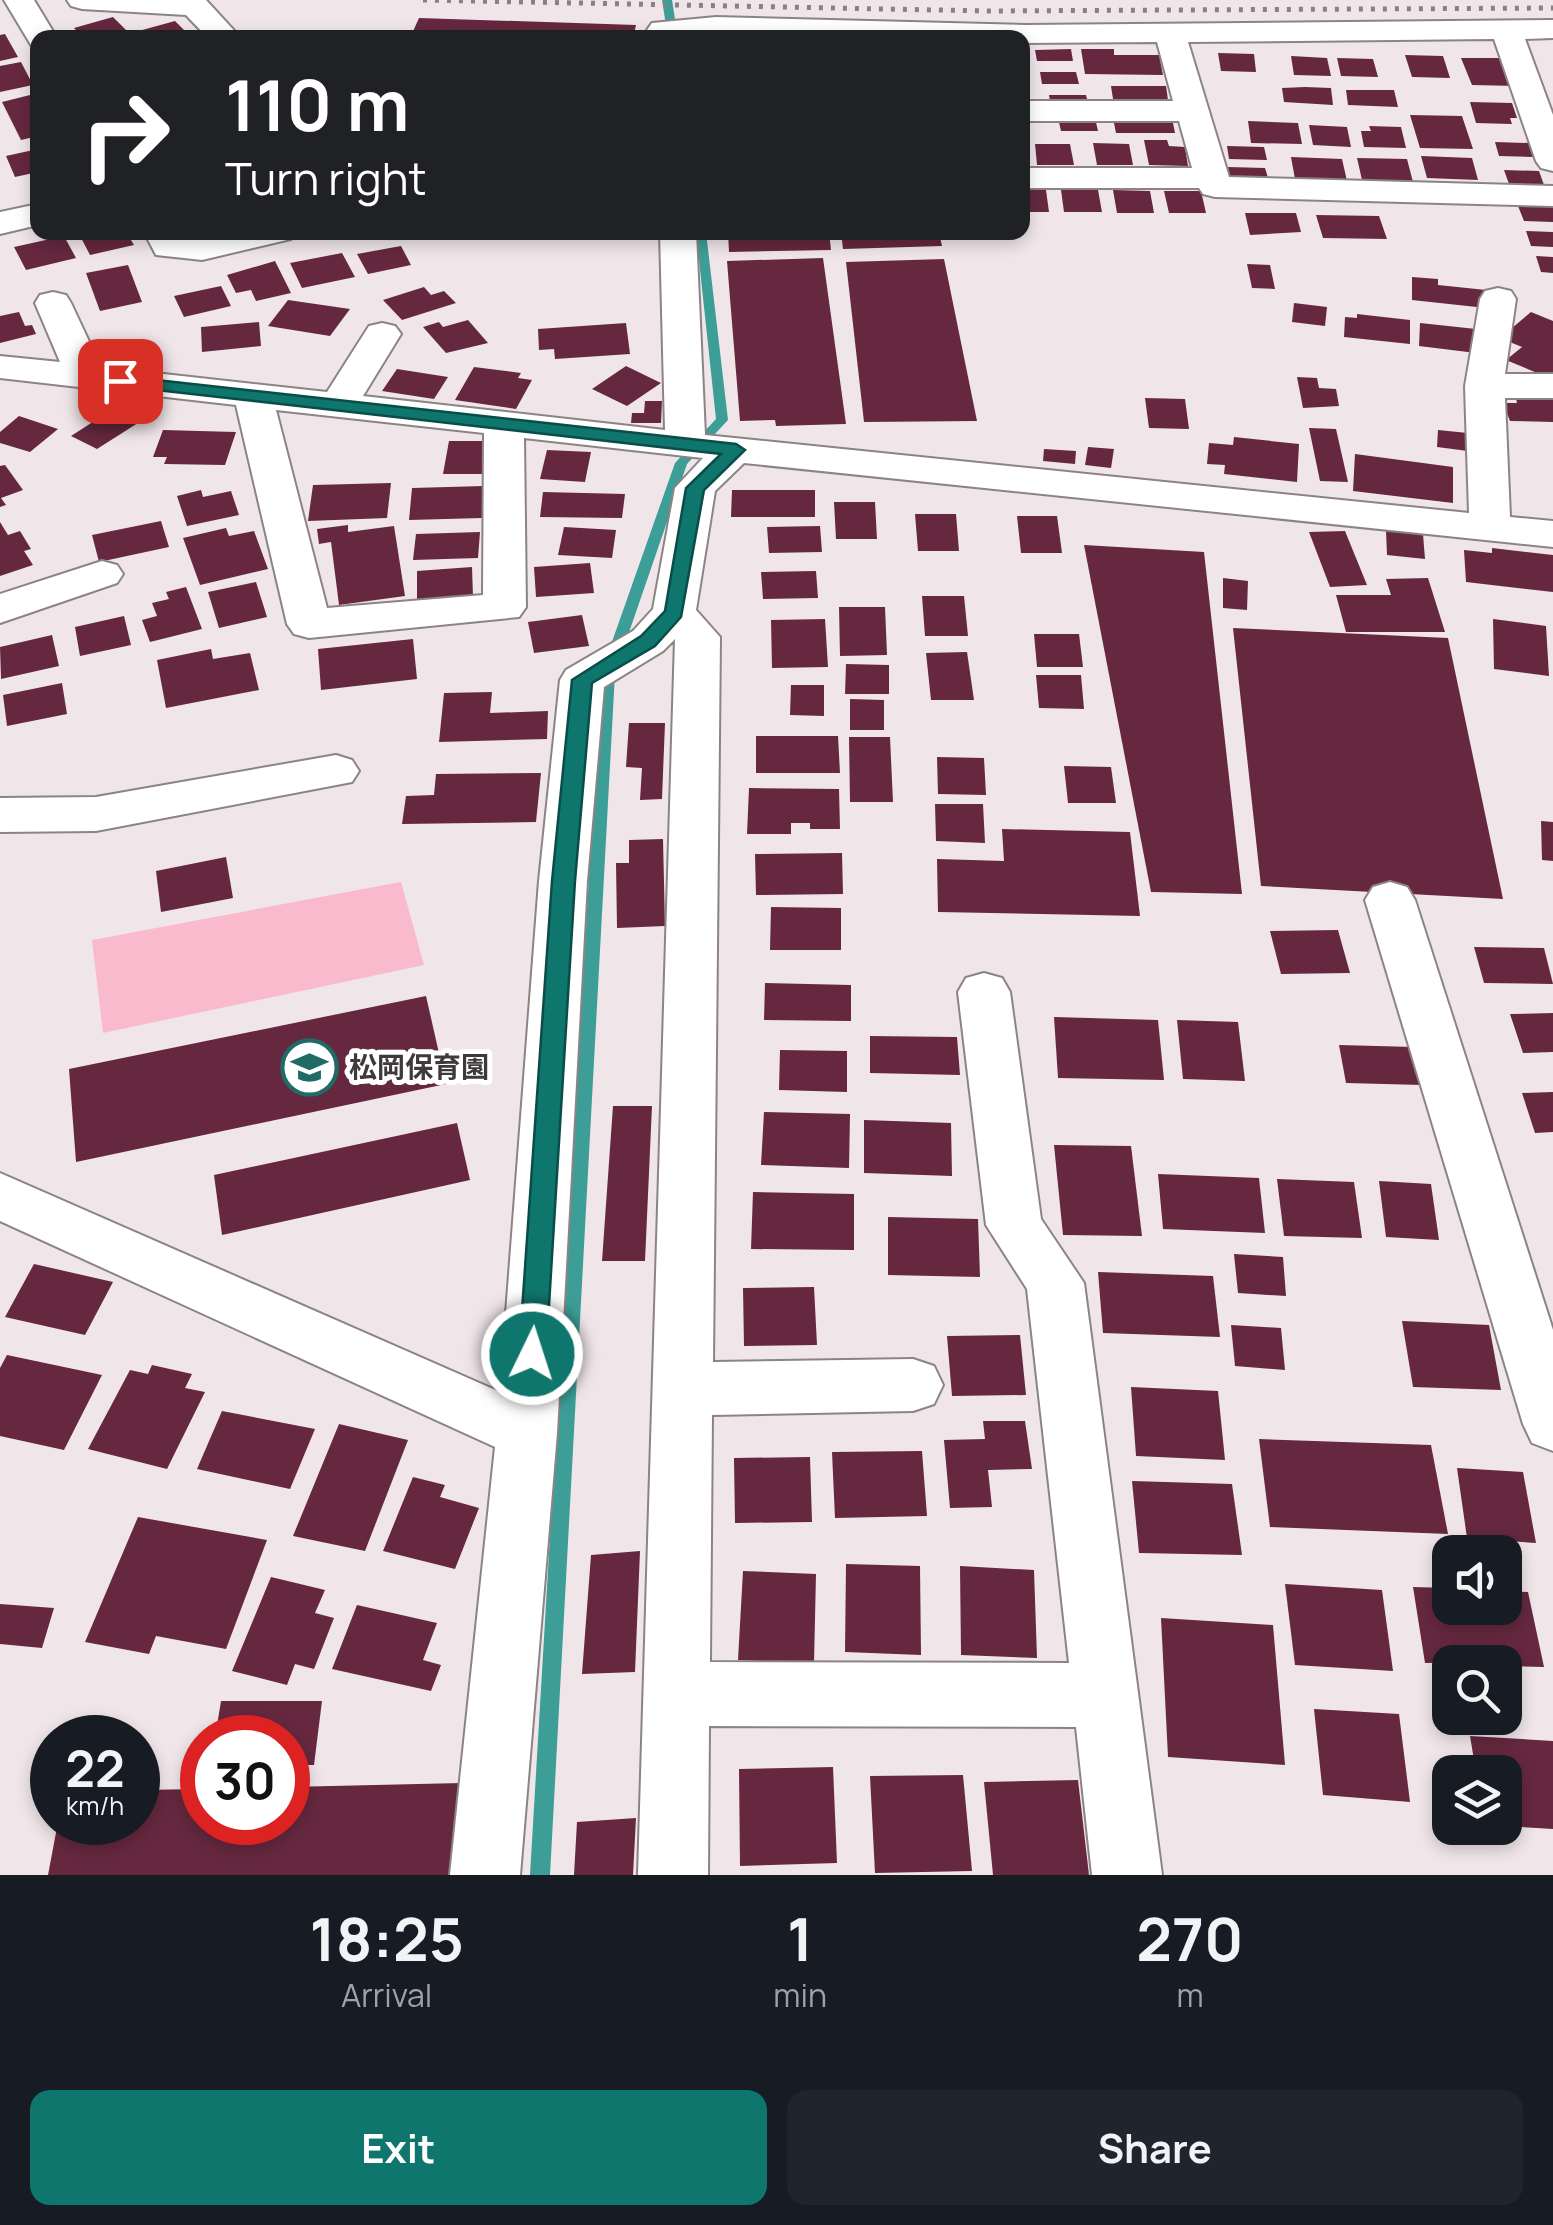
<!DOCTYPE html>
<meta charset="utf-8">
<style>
body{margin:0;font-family:Manrope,"Noto Sans JP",sans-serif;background:#20242c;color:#f1f3f6;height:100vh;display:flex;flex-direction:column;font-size:38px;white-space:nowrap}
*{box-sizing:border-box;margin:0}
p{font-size:32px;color:#9ea1a6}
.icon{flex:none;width:55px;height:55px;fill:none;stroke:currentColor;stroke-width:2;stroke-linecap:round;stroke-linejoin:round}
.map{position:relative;height:1875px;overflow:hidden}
.panel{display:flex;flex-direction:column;background:#171b24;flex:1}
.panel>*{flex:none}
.hud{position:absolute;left:30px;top:30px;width:1000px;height:210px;border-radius:20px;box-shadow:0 5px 15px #0003;background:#202124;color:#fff;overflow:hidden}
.buttons{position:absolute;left:1432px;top:1535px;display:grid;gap:20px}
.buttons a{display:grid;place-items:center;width:90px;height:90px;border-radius:20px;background:#171b24;box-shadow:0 5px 15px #0003;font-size:50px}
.speed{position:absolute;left:30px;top:1715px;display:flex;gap:20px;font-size:50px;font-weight:700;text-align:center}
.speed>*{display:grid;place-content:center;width:130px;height:130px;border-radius:50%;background:#171b24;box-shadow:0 5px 15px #0003;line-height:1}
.speed small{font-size:25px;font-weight:400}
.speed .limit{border:15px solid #d22;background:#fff;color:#111}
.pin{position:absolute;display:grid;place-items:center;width:85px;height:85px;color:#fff;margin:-42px;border-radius:20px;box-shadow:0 5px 15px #0006}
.me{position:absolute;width:110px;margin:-55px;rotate:4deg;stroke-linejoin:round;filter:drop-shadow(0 0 8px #0008)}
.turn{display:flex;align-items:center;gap:35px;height:210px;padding:0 30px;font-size:45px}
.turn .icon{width:130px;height:130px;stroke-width:2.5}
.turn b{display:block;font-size:70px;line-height:85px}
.eta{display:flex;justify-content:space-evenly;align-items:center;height:170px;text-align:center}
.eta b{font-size:60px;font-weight:700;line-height:70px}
.button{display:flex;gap:20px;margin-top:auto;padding:20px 30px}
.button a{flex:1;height:115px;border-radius:20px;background:#0f766e;color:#fff;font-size:40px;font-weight:700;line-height:115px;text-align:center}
.button a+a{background:#20242c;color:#f1f3f6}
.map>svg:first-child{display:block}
.green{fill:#f8bacc}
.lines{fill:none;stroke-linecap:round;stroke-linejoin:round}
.stream{fill:#3c9e97;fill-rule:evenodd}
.building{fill:#65283f}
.minor-casing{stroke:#8c8385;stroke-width:4}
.minor{fill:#fff;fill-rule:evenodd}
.rail{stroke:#888183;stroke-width:5;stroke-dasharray:4 8;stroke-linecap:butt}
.route{fill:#0f766e;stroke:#0a4d48;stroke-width:2.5}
.labels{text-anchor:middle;stroke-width:10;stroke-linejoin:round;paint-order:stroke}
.poi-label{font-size:28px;font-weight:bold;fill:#3e3a3b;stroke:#fff;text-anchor:start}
</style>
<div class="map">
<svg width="1553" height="1875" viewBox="0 0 1553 1875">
<rect width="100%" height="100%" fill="#f0e6e9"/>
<polygon class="green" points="401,882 424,965 103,1033 92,940"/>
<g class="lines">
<g class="stream">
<polygon points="662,0 672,0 678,38 668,38"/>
<polygon points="696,232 706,232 728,420 687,464 615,673 550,1875 530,1875 601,673 675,463 716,419"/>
</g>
</g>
<g class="building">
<polygon points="113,17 127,31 83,38 74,28"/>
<polygon points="419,18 636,25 633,38 411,36"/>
<polygon points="175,21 189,35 141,38 135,32"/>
<polygon points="5,34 18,57 0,61 0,35"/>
<polygon points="1071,49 1073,61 1037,61 1035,50"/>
<polygon points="1081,49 1114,49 1114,55 1159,55 1163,75 1085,74"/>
<polygon points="1218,53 1254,54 1256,72 1221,71"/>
<polygon points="1405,55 1443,56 1450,78 1412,77"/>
<polygon points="1291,56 1327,58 1331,76 1294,75"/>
<polygon points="1337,58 1373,59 1378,77 1341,76"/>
<polygon points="1461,58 1505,58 1517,86 1472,85"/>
<polygon points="21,62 33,85 0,92 0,66"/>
<polygon points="1040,72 1076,72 1079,84 1042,84"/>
<polygon points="1111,86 1166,86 1168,100 1113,99"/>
<polygon points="1305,87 1331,88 1333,105 1284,102 1282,88"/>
<polygon points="1346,90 1394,90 1398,107 1348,105"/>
<polygon points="38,93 38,136 21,140 2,102"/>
<polygon points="1049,95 1086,95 1089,107 1051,107"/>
<polygon points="1470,102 1512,103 1517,118 1510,118 1512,124 1476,123"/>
<polygon points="1112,113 1171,113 1175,133 1116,133"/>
<polygon points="1410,115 1462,116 1473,149 1420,148"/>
<polygon points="1058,118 1095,118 1098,131 1061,131"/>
<polygon points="1248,121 1298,123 1302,144 1251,143"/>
<polygon points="1309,125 1347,127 1351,147 1313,145"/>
<polygon points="1369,126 1401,127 1406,148 1364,147 1361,131 1371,131"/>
<polygon points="1144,140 1167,140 1169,146 1185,147 1188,166 1149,165"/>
<polygon points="1495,142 1530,143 1534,157 1499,156"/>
<polygon points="1093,143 1129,144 1133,165 1097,165"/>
<polygon points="1035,144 1070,144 1074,165 1037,165"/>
<polygon points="1227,146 1264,147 1267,160 1229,159"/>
<polygon points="38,149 38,172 15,177 6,156"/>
<polygon points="1421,156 1472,158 1478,180 1427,178"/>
<polygon points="1291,157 1342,159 1347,181 1295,179"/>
<polygon points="1357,158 1407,159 1413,182 1362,180"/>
<polygon points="1228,167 1265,168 1269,181 1230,180"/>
<polygon points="1504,170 1539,171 1544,185 1509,184"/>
<polygon points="1022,190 1046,190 1049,212 1022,212"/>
<polygon points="1061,190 1098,190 1102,212 1064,212"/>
<polygon points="1113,190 1150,191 1154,213 1117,213"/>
<polygon points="1164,191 1201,191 1206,213 1169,213"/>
<polygon points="1518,206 1553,207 1553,222 1524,221"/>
<polygon points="1245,213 1296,213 1301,232 1250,235"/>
<polygon points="1316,215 1379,216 1387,239 1323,238"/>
<polygon points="1526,231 1553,232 1553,247 1531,246"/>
<polygon points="78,232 126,232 134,245 90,255"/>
<polygon points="728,232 829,232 831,250 729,252"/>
<polygon points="841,232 939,232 942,246 843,249"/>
<polygon points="64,236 76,258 26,270 14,247"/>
<polygon points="401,246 411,265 368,274 357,254"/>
<polygon points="342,253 355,277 302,288 290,263"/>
<polygon points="1536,256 1553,257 1553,273 1541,272"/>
<polygon points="823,258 846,424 776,426 775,420 740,421 727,261"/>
<polygon points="944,259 977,421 864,422 846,262"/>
<polygon points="275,261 291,293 256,301 251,290 236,293 227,275"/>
<polygon points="1247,264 1270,265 1275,289 1252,288"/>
<polygon points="128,265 142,302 100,311 86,273"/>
<polygon points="1412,277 1438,279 1438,285 1486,290 1486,308 1412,300"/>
<polygon points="221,286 231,306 184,317 174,296"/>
<polygon points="424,287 431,295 444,291 456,303 402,320 383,300"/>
<polygon points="288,300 350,309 330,336 268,326"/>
<polygon points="1294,303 1327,307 1325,326 1292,322"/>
<polygon points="19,312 25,326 32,325 36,334 0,343 0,316"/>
<polygon points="1531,312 1553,321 1553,374 1549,378 1506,360 1522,347 1500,338"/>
<polygon points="1357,314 1410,320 1410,344 1344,337 1345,317 1357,318"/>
<polygon points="468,320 488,343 446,353 423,327 439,322 443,327"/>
<polygon points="259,322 261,346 202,352 201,327"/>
<polygon points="626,323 630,354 555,359 554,349 539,350 538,329"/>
<polygon points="1420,323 1476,329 1476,353 1419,346"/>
<polygon points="626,366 661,383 627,406 592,389"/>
<polygon points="474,367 521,373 518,378 532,380 516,409 455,400"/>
<polygon points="397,369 448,377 434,399 382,391"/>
<polygon points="1297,377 1317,378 1319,388 1336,389 1339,406 1303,408"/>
<polygon points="1515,394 1553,395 1553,422 1510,421 1503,403 1517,403"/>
<polygon points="1145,398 1185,399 1189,429 1149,428"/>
<polygon points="645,401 662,401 661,423 631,423 632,413 644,413"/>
<polygon points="124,402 142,411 132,417 141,421 97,449 71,436"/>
<polygon points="19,416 58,429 30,452 0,443 0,432"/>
<polygon points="1309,428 1336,429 1348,482 1320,481"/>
<polygon points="163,430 236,432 225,465 164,464 167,457 153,457"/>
<polygon points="1438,430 1468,433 1468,451 1437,447"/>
<polygon points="1234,437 1299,444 1297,482 1224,474 1225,465 1207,464 1209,443 1233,445"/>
<polygon points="449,441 498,441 492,474 443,474"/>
<polygon points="1088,447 1114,449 1111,468 1085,465"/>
<polygon points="1044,449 1076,451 1075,464 1043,461"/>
<polygon points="547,450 591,452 585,482 540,479"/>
<polygon points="1355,454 1453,467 1453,503 1353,491"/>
<polygon points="5,465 23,490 1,498 6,505 0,507 0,466"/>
<polygon points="391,483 387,518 308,521 313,485"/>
<polygon points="484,486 482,518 409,520 412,488"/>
<polygon points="201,490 203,497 231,491 239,515 187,526 177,496"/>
<polygon points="732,490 815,490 815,517 731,517"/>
<polygon points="543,492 625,494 622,518 540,517"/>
<polygon points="834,502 875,502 877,539 836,539"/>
<polygon points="915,514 956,514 959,551 918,551"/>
<polygon points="1017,516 1057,516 1062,553 1021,553"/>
<polygon points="161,521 169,547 99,562 92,535"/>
<polygon points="0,522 8,535 20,531 31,549 24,551 33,565 0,576"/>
<polygon points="348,525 348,532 394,526 405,596 339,605 331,542 319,544 317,529"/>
<polygon points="820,526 822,552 769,553 767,527"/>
<polygon points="564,527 616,530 612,558 558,555"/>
<polygon points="226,528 229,536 254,531 268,569 200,585 183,538"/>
<polygon points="1345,531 1367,585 1330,587 1309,532"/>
<polygon points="1386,531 1423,534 1425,559 1387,555"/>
<polygon points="480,532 478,558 413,560 416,534"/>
<polygon points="1084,545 1204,552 1242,894 1151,892"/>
<polygon points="1492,548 1553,555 1553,592 1466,582 1464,550 1492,553"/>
<polygon points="590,563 594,593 536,597 534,567"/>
<polygon points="472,567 473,597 417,601 417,571"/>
<polygon points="816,571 818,598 763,599 761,572"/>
<polygon points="1223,578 1248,581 1247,610 1223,608"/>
<polygon points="1428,578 1445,632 1346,632 1336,595 1391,595 1386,579"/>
<polygon points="256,582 267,617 219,628 208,592"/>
<polygon points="186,587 202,629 150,642 142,620 157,616 152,603 169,599 166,592"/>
<polygon points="922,596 964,596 968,636 925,636"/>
<polygon points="839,607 885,607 887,655 840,656"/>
<polygon points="582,615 589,646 534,653 528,622"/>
<polygon points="124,616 131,645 80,656 75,627"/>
<polygon points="825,619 828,667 772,668 771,620"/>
<polygon points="1493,619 1546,626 1549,676 1494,669"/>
<polygon points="1233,628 1448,638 1503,899 1261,886"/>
<polygon points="1034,634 1079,634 1083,667 1037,667"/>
<polygon points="52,635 59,666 1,679 0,647"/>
<polygon points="413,639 417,679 321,690 318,649"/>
<polygon points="211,649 213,659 250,653 259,690 166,708 157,660"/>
<polygon points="967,652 974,700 931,700 926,653"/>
<polygon points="846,664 889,665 889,694 845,694"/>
<polygon points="1036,675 1081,675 1084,709 1039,708"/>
<polygon points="62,683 67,714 7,726 3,695"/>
<polygon points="791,685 824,685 824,716 790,715"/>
<polygon points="492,692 490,713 548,711 547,739 439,742 444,693"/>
<polygon points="850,699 884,700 884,730 850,730"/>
<polygon points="629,723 665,723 662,799 640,800 642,768 626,767"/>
<polygon points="756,736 838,736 840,773 756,773"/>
<polygon points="849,737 890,737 893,802 850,802"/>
<polygon points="937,757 984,758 986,795 938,794"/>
<polygon points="1064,766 1111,767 1116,803 1068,803"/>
<polygon points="541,773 536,822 402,824 406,796 434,795 436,774"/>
<polygon points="749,788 839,789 840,829 810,829 810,823 791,823 791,834 747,834"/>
<polygon points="935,804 983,804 985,843 936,841"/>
<polygon points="1541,821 1553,822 1553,861 1542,860"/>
<polygon points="1002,829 1130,832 1140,916 938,912 937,859 1004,861"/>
<polygon points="663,839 665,926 617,928 616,863 629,863 629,840"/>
<polygon points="842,853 843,894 756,895 755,854"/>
<polygon points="226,857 233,898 161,912 156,871"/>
<polygon points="771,907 841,908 841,950 770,950"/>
<polygon points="1338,930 1350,973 1281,974 1270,931"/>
<polygon points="1474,947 1544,948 1553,984 1484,983"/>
<polygon points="765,983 851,985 851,1021 764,1020"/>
<polygon points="426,996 446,1084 76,1162 69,1069"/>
<polygon points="1553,1013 1553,1052 1523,1053 1510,1014"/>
<polygon points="1054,1017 1158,1020 1164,1080 1058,1078"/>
<polygon points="1177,1020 1238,1022 1245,1081 1183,1079"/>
<polygon points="870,1036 957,1037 960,1075 870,1073"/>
<polygon points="1339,1045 1414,1047 1422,1085 1346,1083"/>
<polygon points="780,1050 847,1051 847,1092 779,1090"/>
<polygon points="1553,1092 1553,1132 1535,1133 1522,1093"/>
<polygon points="613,1106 652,1106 645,1261 602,1261"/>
<polygon points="764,1112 850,1114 849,1168 761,1165"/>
<polygon points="864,1120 951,1123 952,1176 864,1173"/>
<polygon points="457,1123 470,1180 222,1235 214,1175"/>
<polygon points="1054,1145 1131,1146 1142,1236 1063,1235"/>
<polygon points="1158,1174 1259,1178 1265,1233 1163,1229"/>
<polygon points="1277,1179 1354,1182 1362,1238 1284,1236"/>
<polygon points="1379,1181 1431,1184 1439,1240 1386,1237"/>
<polygon points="753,1192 854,1194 854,1250 751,1249"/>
<polygon points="888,1217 978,1219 980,1277 888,1275"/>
<polygon points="1234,1254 1283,1257 1286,1296 1238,1293"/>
<polygon points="34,1264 113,1282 85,1335 5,1317"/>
<polygon points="1098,1272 1213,1276 1220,1337 1103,1333"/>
<polygon points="814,1287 817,1345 744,1346 743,1288"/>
<polygon points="1402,1321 1489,1325 1501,1390 1413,1387"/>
<polygon points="1231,1325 1281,1328 1285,1370 1235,1366"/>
<polygon points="1020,1335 1026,1395 952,1396 947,1336"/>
<polygon points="7,1355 102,1375 64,1450 0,1436 0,1368"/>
<polygon points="152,1365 192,1374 185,1388 205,1392 167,1469 88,1449 130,1370 148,1374"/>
<polygon points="1131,1387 1218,1391 1225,1460 1136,1456"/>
<polygon points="222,1411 315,1429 290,1489 197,1469"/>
<polygon points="983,1421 1025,1421 1032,1469 988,1470 992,1507 950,1508 944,1440 985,1439"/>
<polygon points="339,1424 408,1440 365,1551 293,1536"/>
<polygon points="1259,1439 1431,1445 1448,1534 1270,1527"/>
<polygon points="922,1451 927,1516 835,1518 832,1452"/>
<polygon points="810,1457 812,1522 735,1523 734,1458"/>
<polygon points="1457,1468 1523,1472 1536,1543 1467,1538"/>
<polygon points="413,1477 445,1485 440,1497 479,1508 455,1569 383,1551"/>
<polygon points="1132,1481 1232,1484 1242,1555 1139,1553"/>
<polygon points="138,1517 267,1540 226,1649 156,1636 149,1654 85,1642"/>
<polygon points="640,1551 635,1672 582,1674 591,1555"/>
<polygon points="846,1564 920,1566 921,1655 845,1652"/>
<polygon points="960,1566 1034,1570 1037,1658 961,1655"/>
<polygon points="743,1571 816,1574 814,1663 738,1660"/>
<polygon points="271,1577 325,1590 315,1613 334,1618 314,1669 295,1664 287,1685 232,1671"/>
<polygon points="1285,1584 1382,1590 1393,1671 1295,1665"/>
<polygon points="1413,1587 1450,1588 1450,1608 1505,1608 1505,1591 1528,1592 1544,1667 1505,1666 1505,1662 1425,1663"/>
<polygon points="0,1604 54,1608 42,1648 0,1644"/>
<polygon points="357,1605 437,1623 423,1660 441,1665 431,1691 332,1669"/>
<polygon points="1161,1618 1273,1625 1285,1765 1168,1757"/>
<polygon points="221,1701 322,1701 314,1765 288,1765 288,1738 215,1738"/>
<polygon points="1314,1709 1399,1714 1410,1802 1323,1795"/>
<polygon points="1470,1736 1553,1741 1553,1829 1505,1826 1505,1772 1476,1772"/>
<polygon points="833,1767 837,1863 740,1866 739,1769"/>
<polygon points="963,1775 972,1871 875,1873 870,1776"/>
<polygon points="1078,1780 1089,1875 993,1875 984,1782"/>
<polygon points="462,1783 456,1875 48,1875 58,1822 138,1822 138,1790 202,1789 202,1822 288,1822 288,1787"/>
<polygon points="636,1818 633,1875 574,1875 577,1822"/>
</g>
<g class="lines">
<defs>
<g id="minor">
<polygon points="4,0 34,0 57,38 38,38 38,46 31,45"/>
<polygon points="67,0 206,0 241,38 208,38 186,15 82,9 71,6"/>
<polygon points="716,17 1025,25 1553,20 1553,38 1525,39 1553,115 1553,171 1541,168 1536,161 1494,39 1188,42 1229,177 1553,186 1553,206 1215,197 1203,194 1199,188 1022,188 1022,168 1192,168 1179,121 1022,121 1022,101 1173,101 1157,42 1022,43 1022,38 656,38 647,30 652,23"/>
<polygon points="38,204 38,225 0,234 0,212"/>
<polygon points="144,232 179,232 181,237 296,232 291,239 202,260 156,255"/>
<path d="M660,232H696L705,435L1469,513L1465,386L1480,299L1485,291L1498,288L1511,291L1516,299L1505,374H1553V398H1505L1510,517L1553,521V547L744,463L715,491L696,610L720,637L713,1362L913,1359L934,1366L943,1385L934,1404L913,1411L712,1415L710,1662L1069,1663L1027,1289L986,1225L958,992L966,978L984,973L1002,978L1010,992L1041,1219L1084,1283L1162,1875H1092L1076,1727L709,1726L708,1875H638L675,639L663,651L604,687L587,881L557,1433L520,1875H450L495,1447L0,1221V1173L500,1392L539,881L560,680L566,670L633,631L653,609L675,488L703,458L524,438L526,607L519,617L309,638L294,634L287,624L236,405L0,378V356L60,362L35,303L40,295L53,292L66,295L71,303L101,367L327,392L369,326L382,323L395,326L401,334L363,396L665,430ZM276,410L484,433L483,595L327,608Z"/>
<polygon points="102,561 117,565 123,574 117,583 0,623 0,594"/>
<polygon points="336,755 352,760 359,771 352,782 96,831 0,832 0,798 96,797"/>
<polygon points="1390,882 1407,887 1415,900 1553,1330 1553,1451 1532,1443 1523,1424 1365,900 1373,887"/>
</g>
</defs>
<use href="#minor" class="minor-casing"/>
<use href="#minor" class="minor"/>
<polyline class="rail" points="423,0 988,11 1553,8"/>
</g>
<polygon class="route" points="120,376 736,444 745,450 704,490 681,617 655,646 592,683 575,881 546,1354 542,1362 532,1366 523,1362 519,1354 552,881 572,680 641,636 665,611 686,488 721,454 113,385 111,381"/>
<defs>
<symbol id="school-ring" viewBox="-11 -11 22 22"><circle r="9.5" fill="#fff" stroke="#206b65" stroke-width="1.5"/><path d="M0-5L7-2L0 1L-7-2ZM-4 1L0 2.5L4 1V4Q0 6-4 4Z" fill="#206b65"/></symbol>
</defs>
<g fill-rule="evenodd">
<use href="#school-ring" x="278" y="1036" width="63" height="63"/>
</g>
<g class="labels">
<g class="poi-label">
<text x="349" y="1077">松岡保育園</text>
</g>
</g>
</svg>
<div class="buttons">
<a><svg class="icon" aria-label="sound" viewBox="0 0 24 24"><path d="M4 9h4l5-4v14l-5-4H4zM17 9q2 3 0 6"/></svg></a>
<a><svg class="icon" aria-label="search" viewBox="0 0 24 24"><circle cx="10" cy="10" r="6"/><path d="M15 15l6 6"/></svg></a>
<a><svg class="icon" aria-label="layers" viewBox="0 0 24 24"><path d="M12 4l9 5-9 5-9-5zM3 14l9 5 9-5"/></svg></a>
</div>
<div class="speed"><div>22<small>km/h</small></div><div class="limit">30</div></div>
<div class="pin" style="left:120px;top:381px;background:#d93025"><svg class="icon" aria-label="arrive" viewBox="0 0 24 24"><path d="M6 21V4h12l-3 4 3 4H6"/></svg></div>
<svg class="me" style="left:532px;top:1354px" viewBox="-20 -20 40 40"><circle r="17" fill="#0f766e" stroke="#fff" stroke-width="3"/><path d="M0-11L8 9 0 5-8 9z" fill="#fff"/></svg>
<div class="hud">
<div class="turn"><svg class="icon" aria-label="right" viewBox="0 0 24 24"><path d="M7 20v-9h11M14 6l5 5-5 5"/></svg><div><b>110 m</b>Turn right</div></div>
</div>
</div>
<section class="panel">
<div class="eta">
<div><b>18:25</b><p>Arrival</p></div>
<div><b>1</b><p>min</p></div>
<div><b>270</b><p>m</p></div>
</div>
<div class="button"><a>Exit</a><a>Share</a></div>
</section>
